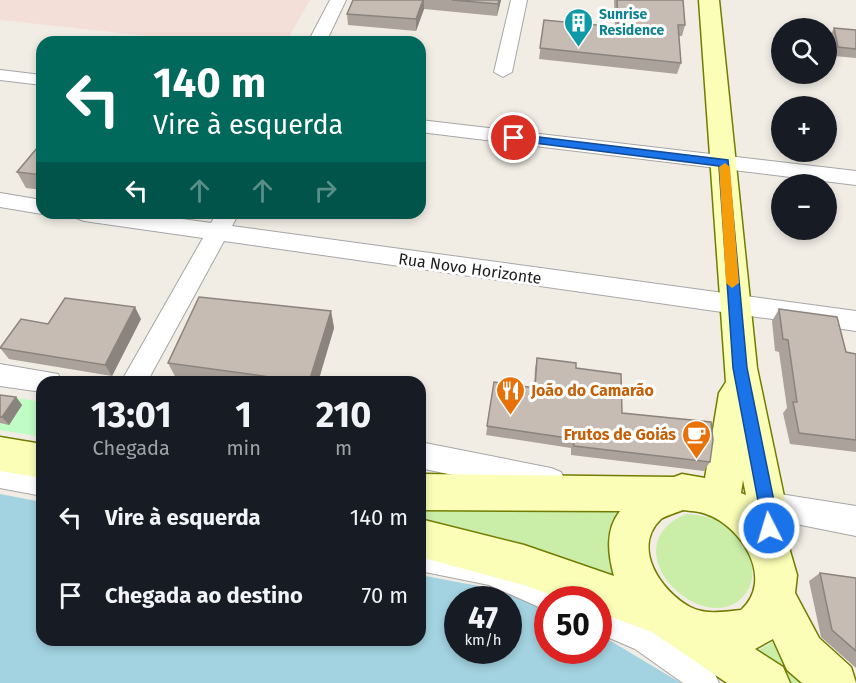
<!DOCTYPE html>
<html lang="pt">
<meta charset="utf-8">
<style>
body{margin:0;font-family:"Fira Sans",sans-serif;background:#242831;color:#f1f3f6;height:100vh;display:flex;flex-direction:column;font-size:22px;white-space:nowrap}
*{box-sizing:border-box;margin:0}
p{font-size:20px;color:#9ea1a6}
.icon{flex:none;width:33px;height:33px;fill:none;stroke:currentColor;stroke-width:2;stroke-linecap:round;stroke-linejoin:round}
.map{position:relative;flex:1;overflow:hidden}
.drawer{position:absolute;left:36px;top:376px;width:390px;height:270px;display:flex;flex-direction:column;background:#171b24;border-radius:18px;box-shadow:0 3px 9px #0003}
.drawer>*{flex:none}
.top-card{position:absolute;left:36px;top:36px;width:390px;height:183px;border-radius:18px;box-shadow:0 3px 9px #0003;background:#00695c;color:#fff;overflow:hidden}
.tools{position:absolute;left:771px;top:18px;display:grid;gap:12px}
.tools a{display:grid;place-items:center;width:66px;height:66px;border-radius:50%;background:#171b24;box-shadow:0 3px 9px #0003;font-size:30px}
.speed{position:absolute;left:444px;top:586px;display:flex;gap:12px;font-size:30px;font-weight:700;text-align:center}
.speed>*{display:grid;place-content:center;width:78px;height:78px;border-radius:50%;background:#171b24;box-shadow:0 3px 9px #0003;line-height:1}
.speed small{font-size:15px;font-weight:400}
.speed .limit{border:9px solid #d22;background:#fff;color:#111}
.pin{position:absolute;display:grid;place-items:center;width:51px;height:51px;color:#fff;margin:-26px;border:3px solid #fff;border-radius:50%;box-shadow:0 2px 6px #0007}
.me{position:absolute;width:66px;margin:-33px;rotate:355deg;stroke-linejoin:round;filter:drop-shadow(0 0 4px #0008)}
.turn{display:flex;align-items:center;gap:21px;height:126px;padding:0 18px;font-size:27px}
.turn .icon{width:78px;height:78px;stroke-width:2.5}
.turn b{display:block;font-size:42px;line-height:51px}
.lanes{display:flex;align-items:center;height:57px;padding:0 18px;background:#0003;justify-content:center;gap:30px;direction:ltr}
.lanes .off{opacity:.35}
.eta{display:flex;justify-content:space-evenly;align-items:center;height:102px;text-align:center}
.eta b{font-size:36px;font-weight:700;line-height:42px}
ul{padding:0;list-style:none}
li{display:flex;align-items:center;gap:18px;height:78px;padding:0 18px}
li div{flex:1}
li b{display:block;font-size:22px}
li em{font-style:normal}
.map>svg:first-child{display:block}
.military{fill:#f3dfd8}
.grass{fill:#caeea8}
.park{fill:#c0fdc5}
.water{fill:#a3d3e1;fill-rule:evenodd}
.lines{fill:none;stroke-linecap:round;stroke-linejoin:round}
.pedestrian-casing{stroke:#a6a6a6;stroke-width:2}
.minor-casing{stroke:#a6a6a6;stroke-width:2}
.secondary-casing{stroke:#6f7d00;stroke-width:3}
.pedestrian{fill:#fff;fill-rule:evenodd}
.minor{fill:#fff;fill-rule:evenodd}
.secondary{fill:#fafeb6;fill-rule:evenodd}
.wall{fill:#aaa29b}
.shaded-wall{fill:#8b847e}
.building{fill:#c6bcb4;stroke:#8b847e;stroke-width:1.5}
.route{fill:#1a73e8;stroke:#114b97;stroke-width:1.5}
.slow{fill:#f59e0b}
.labels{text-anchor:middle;stroke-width:6;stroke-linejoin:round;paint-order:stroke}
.far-culture-label{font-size:14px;font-weight:bold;fill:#0d838f;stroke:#fff;text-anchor:start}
.street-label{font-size:16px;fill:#1f1f1f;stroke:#fff}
.food-label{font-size:16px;font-weight:bold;fill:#c56008;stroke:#fff;text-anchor:start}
</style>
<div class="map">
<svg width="856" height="683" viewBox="0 0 856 683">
<rect width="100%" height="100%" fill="#f1ede5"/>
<polygon class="military" points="0,0 310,0 286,42 204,42 0,20"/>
<g class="grass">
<path d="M420,500L622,507C603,536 608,555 617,587L519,544L420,517Z"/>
<path d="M686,514C699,515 709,516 721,522C744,534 763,570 746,593C708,645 606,548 686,514Z"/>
<polygon points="781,637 808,683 780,683 757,651"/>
</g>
<polygon class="park" points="0,395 42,402 42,437 0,430"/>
<path class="water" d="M0,494L42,502V640H420V575L500,590L547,610L548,651H598L599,634L681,683H0ZM458,600H508V651H458Z"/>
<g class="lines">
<defs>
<g id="pedestrian">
<polygon points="0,468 42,476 42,496 0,488"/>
<polygon points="420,547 490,561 561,591 564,600 548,600 548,611 489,585 420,571"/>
<polygon points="598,608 653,631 715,674 719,683 683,683 635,649 598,633"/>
</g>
<g id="minor">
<polygon points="330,0 346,0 326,42 308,42"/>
<polygon points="511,0 527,0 512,72 503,77 494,72"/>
<polygon points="0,70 42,75 42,85 0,80"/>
<polygon points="420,120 856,171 856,185 420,132"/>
<polygon points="0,193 42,200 42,213 47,213 42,214 0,207"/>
<polygon points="73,213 139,213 211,223 217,213 239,213 232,226 856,311 856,331 224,241 147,382 121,382 203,238 84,221 76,218"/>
<polygon points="0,364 58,374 62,382 42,382 42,392 0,386"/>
<polygon points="420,442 551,468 561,472 566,482 561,492 551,496 420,468"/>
<polygon points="767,492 856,506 856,536 756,516 752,506 756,496"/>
</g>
<g id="secondary">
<path d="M699,0H719L757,368L786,506L790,551L797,575L795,593L819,638L851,667L856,683H802L787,670L773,639L755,649L783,667L790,683H727L652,632L598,612V600H565L524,585L420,557V519L524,545L614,576C608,554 605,530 620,511L420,510V474L674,477L682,474L705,478L719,393L726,382ZM743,480L746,495L741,493ZM683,510C690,511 699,511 706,514C742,526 775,580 741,610C723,612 706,615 690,607C661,591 631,548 661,519C667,515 676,513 683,510Z"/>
<polygon points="0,437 42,444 42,478 0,471"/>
</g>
</defs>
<use href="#pedestrian" class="pedestrian-casing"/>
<use href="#minor" class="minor-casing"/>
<use href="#secondary" class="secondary-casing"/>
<use href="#pedestrian" class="pedestrian"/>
<use href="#minor" class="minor"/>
<use href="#secondary" class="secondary"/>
</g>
<g class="wall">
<polygon points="353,0 501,0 497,16 424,9 416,31 348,25 347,14"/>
<polygon points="614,0 683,0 685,25 682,36 679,36 681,63 677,74 539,59 544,20 615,27"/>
<polygon points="834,28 856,30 856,58 834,56 830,36"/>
<polygon points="42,142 42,190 26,188 17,172"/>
<polygon points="779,309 846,352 856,354 856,452 790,444 783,413 787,408 779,352 775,351 772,321"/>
<polygon points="331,311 334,328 318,382 197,382 177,380 168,363"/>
<polygon points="141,319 112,376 9,359 0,348"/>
<polygon points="537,358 576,368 622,413 710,462 704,471 571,455 571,448 486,435 494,382 534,388 535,368"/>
<polygon points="0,395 16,397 22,405 9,425 0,423"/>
<polygon points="820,573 856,578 856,668 821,637 809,581"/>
</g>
<g class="shaded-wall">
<polygon points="423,0 424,0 424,9 416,31 416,19"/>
<polygon points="499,0 501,0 497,16 498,4"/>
<polygon points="135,307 141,319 112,376 105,365"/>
<polygon points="331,311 334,328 318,382 309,382"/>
<polygon points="16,397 22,405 9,425 2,417"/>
</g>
<g class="building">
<polygon points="353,0 423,0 416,19 347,14"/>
<polygon points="452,0 499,0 498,4"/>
<polygon points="617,0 683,0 685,25 678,25 681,63 540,48 544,20 618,27"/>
<polygon points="834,28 856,30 856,49 838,47"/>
<polygon points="42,142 42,175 17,172"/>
<polygon points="199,297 331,311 309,382 268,382 270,377 168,363"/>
<polygon points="65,298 135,307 105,365 0,348 21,319 48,324"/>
<polygon points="779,309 837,317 846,352 856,354 856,440 799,433 793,402 797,402 788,340 783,339"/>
<polygon points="537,358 576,363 576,368 621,374 622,413 711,422 713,440 710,462 574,446 574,439 487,426 494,382 535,388"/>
<polygon points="0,395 16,397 2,417 0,417"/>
<polygon points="820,573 856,578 856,651 832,630"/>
</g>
<polygon class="route" points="514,134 728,160 747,368 775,506 777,528 774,534 769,536 763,534 759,506 733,368 719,166 510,140 508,138"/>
<polygon class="slow" points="725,163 730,167 739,283 732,288 726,283 719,167"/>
<defs>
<symbol id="building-pin" viewBox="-11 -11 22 30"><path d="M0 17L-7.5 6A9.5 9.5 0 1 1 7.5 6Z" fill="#0f9aa8" stroke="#fff"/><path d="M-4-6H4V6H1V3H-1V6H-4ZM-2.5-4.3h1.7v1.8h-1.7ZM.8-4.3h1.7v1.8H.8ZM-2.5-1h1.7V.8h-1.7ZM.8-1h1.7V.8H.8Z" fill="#fff"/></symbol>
<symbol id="restaurant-pin" viewBox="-11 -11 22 30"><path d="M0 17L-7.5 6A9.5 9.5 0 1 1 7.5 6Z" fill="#e8710a" stroke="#fff"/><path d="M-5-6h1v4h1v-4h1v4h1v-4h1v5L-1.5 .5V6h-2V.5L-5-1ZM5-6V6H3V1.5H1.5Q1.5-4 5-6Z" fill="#fff"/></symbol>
<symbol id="cafe-pin" viewBox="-11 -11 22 30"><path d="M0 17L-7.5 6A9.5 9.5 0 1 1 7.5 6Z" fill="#e8710a" stroke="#fff"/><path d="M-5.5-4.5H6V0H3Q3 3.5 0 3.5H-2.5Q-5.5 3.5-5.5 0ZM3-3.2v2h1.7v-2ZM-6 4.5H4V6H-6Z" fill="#fff"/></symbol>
</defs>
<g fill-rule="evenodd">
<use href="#building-pin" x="562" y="6" width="33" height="45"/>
<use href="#restaurant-pin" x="494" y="374" width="33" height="45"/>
<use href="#cafe-pin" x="680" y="418" width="33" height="45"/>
</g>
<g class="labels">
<g class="far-culture-label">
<text x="599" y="19">Sunrise<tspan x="599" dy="16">Residence</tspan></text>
</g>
<g class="street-label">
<text transform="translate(470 268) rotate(8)" y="6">Rua Novo Horizonte</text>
</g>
<g class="food-label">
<text x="531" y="396">João do Camarão</text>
<text x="676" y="440" text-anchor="end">Frutos de Goiás</text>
</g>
</g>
</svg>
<div class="tools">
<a><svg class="icon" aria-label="search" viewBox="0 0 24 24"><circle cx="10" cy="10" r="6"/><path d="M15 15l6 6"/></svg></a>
<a>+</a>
<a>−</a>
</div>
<div class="speed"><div>47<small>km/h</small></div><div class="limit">50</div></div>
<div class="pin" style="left:514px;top:138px;background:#d93025"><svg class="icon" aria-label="arrive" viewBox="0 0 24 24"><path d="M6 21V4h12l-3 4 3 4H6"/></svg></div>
<svg class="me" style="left:769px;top:528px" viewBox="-20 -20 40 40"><circle r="17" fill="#1a73e8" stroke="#fff" stroke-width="3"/><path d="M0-11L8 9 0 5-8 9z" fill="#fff"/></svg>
<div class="top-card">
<div class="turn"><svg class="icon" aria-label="left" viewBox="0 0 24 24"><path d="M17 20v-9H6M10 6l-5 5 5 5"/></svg><div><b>140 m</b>Vire à esquerda</div></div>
<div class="lanes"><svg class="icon" aria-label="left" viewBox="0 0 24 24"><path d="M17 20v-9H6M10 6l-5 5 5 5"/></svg><svg class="icon off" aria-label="ahead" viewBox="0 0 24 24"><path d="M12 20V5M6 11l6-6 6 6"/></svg><svg class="icon off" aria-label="ahead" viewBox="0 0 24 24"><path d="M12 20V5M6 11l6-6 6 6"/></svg><svg class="icon off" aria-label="right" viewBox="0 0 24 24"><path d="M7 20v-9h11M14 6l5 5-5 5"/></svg></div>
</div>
<section class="drawer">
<div class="eta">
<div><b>13:01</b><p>Chegada</p></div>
<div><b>1</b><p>min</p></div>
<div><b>210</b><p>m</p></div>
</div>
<ul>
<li><svg class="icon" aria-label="left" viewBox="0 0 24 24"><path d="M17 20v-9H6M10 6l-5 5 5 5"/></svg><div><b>Vire à esquerda</b></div><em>140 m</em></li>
<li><svg class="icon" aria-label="arrive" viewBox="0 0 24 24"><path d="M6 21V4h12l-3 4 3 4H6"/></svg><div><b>Chegada ao destino</b></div><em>70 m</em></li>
</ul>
</section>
</div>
